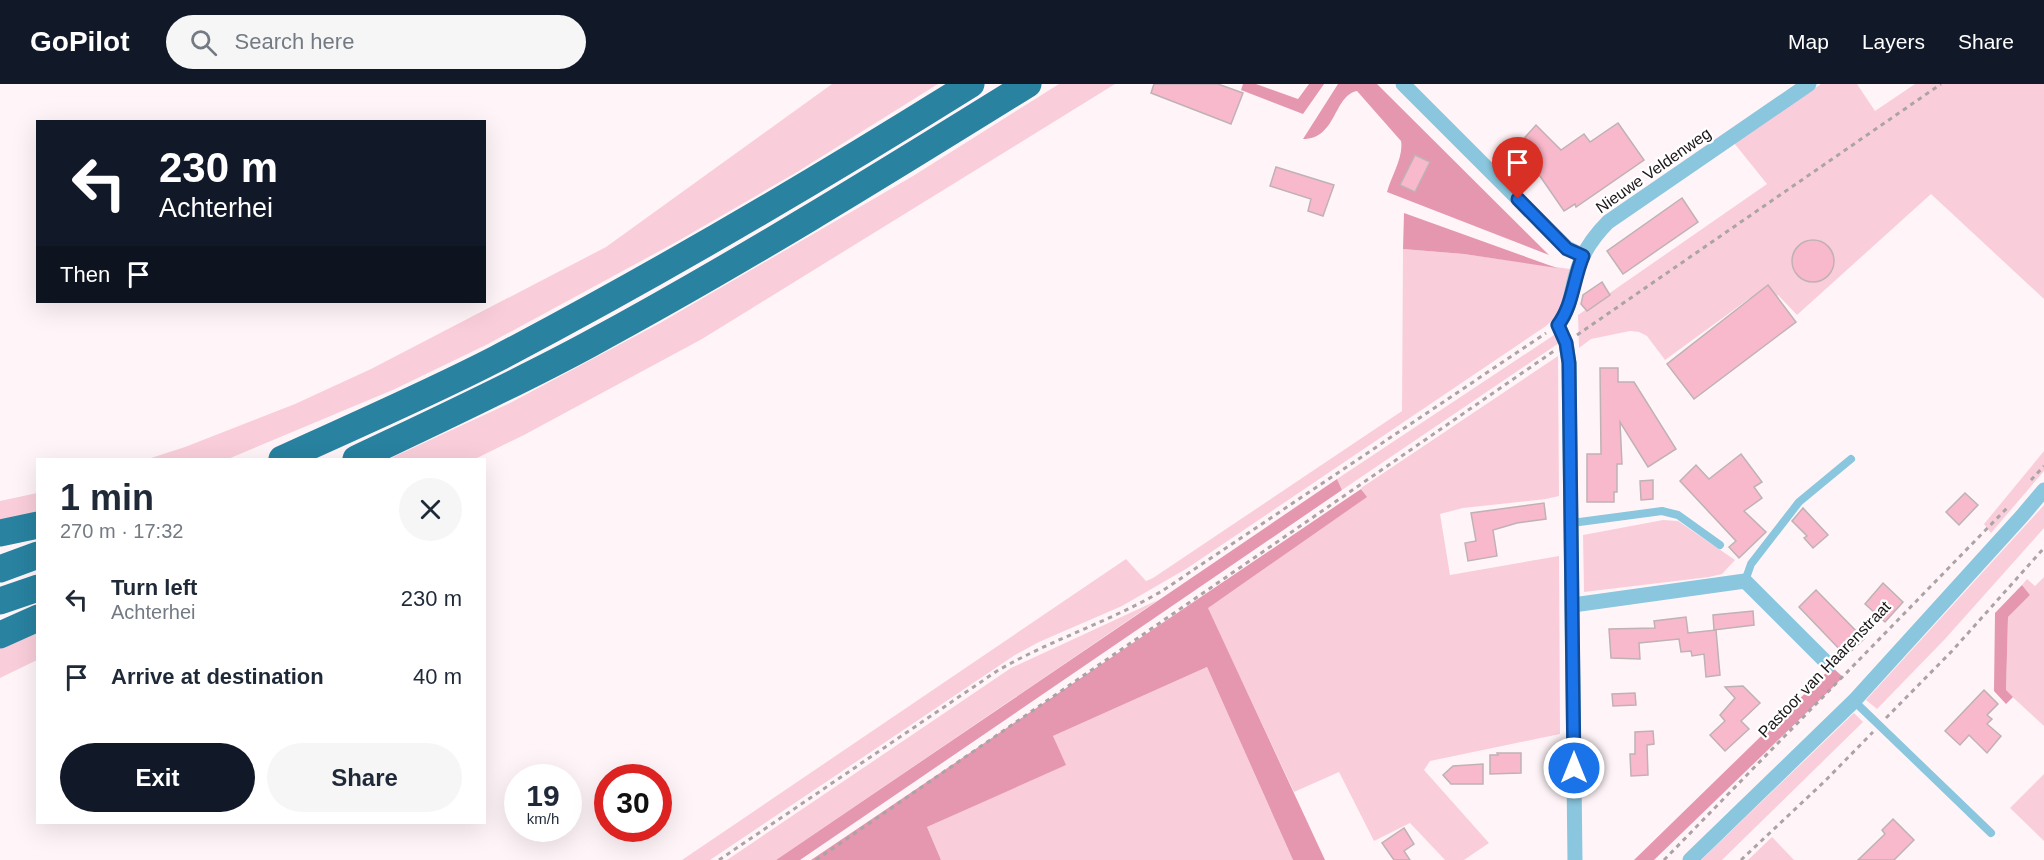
<!DOCTYPE html>
<meta charset="utf-8">
<style>
body{margin:0;font-family:Helvetica,sans-serif;background:#f6f6f7;color:#1f2937;height:100vh;display:flex;flex-direction:column;font-size:22px;white-space:nowrap}
*{box-sizing:border-box;margin:0}
p{font-size:20px;color:#747a83}
.icon{flex:none;width:33px;height:33px;fill:none;stroke:currentColor;stroke-width:2;stroke-linecap:round;stroke-linejoin:round}
.map{position:relative;flex:1;overflow:hidden}
.side{position:absolute;left:36px;top:374px;width:450px;height:366px;display:flex;flex-direction:column;background:#fff;border-radius:0px;box-shadow:0 6px 24px #0002}
.side>*{flex:none}
.hud{position:absolute;left:36px;top:36px;width:450px;height:183px;border-radius:0px;box-shadow:0 6px 24px #0002;background:#111827;color:#fff;overflow:hidden}
.speed{position:absolute;left:504px;top:680px;display:flex;gap:12px;font-size:30px;font-weight:700;text-align:center}
.speed>*{display:grid;place-content:center;width:78px;height:78px;border-radius:50%;background:#fff;box-shadow:0 6px 24px #0002;line-height:1}
.speed small{font-size:15px;font-weight:400}
.speed .limit{border:9px solid #d22;background:#fff;color:#111}
.pin{position:absolute;display:grid;place-items:center;width:51px;height:51px;color:#fff;margin:-62px -26px;border-radius:50% 50% 50% 0;rotate:-45deg;box-shadow:0 0 6px #0007}
.pin .icon{rotate:45deg}
.me{position:absolute;width:66px;margin:-33px;rotate:0deg;stroke-linejoin:round;filter:drop-shadow(0 0 4px #0008)}
.turn{display:flex;align-items:center;gap:21px;height:126px;padding:0 24px;font-size:27px}
.turn .icon{width:78px;height:78px;stroke-width:2.5}
.turn b{display:block;font-size:42px;line-height:51px}
.then{display:flex;align-items:center;height:57px;padding:0 24px;background:#0003;gap:12px;font-size:22px}
.round{display:grid;place-items:center;flex:none;width:63px;height:63px;border-radius:32px;background:#f6f6f7}
.summary{display:flex;align-items:center;justify-content:space-between;height:102px;padding:0 24px}
h1{font-size:36px;font-weight:800;line-height:45px}
.primary-button{display:flex;gap:12px;margin-top:auto;padding:12px 24px}
.primary-button a{flex:1;height:69px;border-radius:36px;background:#111827;color:#fff;font-size:24px;font-weight:800;line-height:69px;text-align:center}
.primary-button a+a{background:#f6f6f7;color:#1f2937}
ul{padding:0;list-style:none}
li{display:flex;align-items:center;gap:18px;height:78px;padding:0 24px}
li div{flex:1}
li b{display:block;font-size:22px}
li em{font-style:normal}
header{display:flex;align-items:center;gap:36px;box-sizing:border-box;height:84px;padding:0 30px;background:#111827;color:#fff}
header strong{font-size:28px}
nav{display:flex;gap:33px;margin-inline-start:auto;font-size:21px}
.search{width:420px;height:54px;background:#f6f6f7;display:flex;align-items:center;gap:15px;box-sizing:border-box;padding:0 21px;border-radius:33px;color:#747a83;font-size:22px}
.map>svg:first-child{display:block}
.green{fill:#f9ceda}
.forest{fill:#e497af}
.building{fill:#f9b9cc;stroke:#c0b1b5;stroke-width:1.5}
.lines{fill:none;stroke-linecap:round;stroke-linejoin:round}
.path{stroke:#aba3a6;stroke-width:3;stroke-dasharray:4.5 4.5;stroke-linecap:butt}
.service{stroke:#8ac6de;stroke-width:8}
.minor{stroke:#8ac6de;stroke-width:15}
.motorway{stroke:#2882a0;stroke-width:27}
.route-casing{stroke:#114b97;stroke-width:15}
.route{stroke:#1a73e8;stroke-width:10}
.labels{text-anchor:middle;stroke-width:4.5;stroke-linejoin:round;paint-order:stroke}
.street-label{font-size:16px;fill:#1b1617;stroke:#fff}
</style>
<header>
<strong>GoPilot</strong>
<div class="search"><svg class="icon" aria-label="search" viewBox="0 0 24 24"><circle cx="10" cy="10" r="6"/><path d="M15 15l6 6"/></svg>Search here</div>
<nav><a>Map</a><a>Layers</a><a>Share</a></nav>
</header>
<div class="map">
<svg width="2044" height="776" viewBox="0 0 2044 776">
<rect width="100%" height="100%" fill="#fff5f8"/>
<g class="green">
<polygon points="832,0 938,0 797,88 678,157 488,260 395,305 228,375 148,375 185,363 295,320 371,285 606,163"/>
<polygon points="1059,0 1115,0 702,255 524,351 475,375 389,375 510,319 660,239 913,92"/>
<polygon points="1821,0 1857,0 1875,27 1915,0 2044,0 2044,215 1931,110 1797,231 1778,211 1762,225 1750,214 1665,276 1647,252 1639,248 1630,247 1591,255 1579,264 1578,231 1767,100 1734,59"/>
<path d="M1403,165L1464,170L1570,185C1566,207 1564,228 1546,242L1186,485L1122,522L1039,558L1015,571L710,776H682L1126,475L1146,497L1153,494L1402,327Z"/>
<polygon points="1554,251 1559,259 1342,406 1337,395"/>
<polygon points="1558,272 1559,412 1546,415 1463,424 1440,430 1450,491 1559,472 1560,650 1430,677 1424,686 1489,759 1464,776 1445,776 1410,739 1374,757 1339,688 1294,708 1207,523 1366,413 1361,404"/>
<polygon points="2044,367 2044,387 1991,449 1984,440"/>
<polygon points="37,409 37,435 0,442 0,417"/>
<polygon points="2044,421 2044,444 1945,555 1877,625 1866,616"/>
<polygon points="1663,436 1678,437 1735,476 1722,490 1709,493 1584,508 1583,451"/>
<polygon points="2044,493 2044,642 2006,607 2008,533 2030,511 2022,501 2027,495 2035,502"/>
<polygon points="1158,516 776,776 727,776 1011,584"/>
<polygon points="37,542 37,576 0,594 0,560"/>
<polygon points="1207,583 1293,776 941,776 927,743 1065,681 1053,652"/>
<polygon points="1854,629 1863,638 1722,776 1701,776"/>
<polygon points="2044,690 2044,757 2010,724"/>
<polygon points="1772,753 1794,776 1748,776"/>
</g>
<g class="forest">
<polygon points="1243,0 1256,0 1298,15 1309,0 1324,0 1303,30 1241,6"/>
<path d="M1338,0H1377L1549,171L1387,108C1391,93 1404,72 1401,57L1357,7C1333,12 1337,55 1303,55Z"/>
<polygon points="1404,129 1557,184 1464,170 1403,165"/>
<polygon points="1337,395 1342,406 800,776 776,776"/>
<polygon points="1361,405 1367,413 1208,524 1325,776 1293,776 1207,583 1053,652 1066,681 927,743 941,776 811,776"/>
<polygon points="2022,501 2030,511 2008,533 2006,606 2013,613 2006,620 1994,607 1995,529"/>
<polygon points="1832,583 1843,593 1832,604 1654,776 1634,776"/>
</g>
<g class="building">
<polygon points="1154,0 1218,0 1243,9 1231,40 1151,9"/>
<polygon points="1618,39 1644,76 1576,123 1575,120 1564,127 1531,79 1526,84 1511,69 1536,41 1561,66 1584,50 1590,58"/>
<polygon points="1415,71 1430,78 1415,108 1400,101"/>
<polygon points="1276,83 1334,101 1323,132 1308,127 1311,115 1270,102"/>
<polygon points="1682,114 1698,138 1623,190 1607,167"/>
<circle cx="1813" cy="177" r="21"/>
<polygon points="1602,198 1610,211 1587,227 1581,220 1583,211"/>
<polygon points="1768,201 1796,238 1694,315 1667,280"/>
<polygon points="1600,284 1618,284 1618,298 1634,298 1676,365 1648,383 1620,338 1622,380 1617,380 1617,408 1614,408 1614,418 1587,418 1587,370 1601,370"/>
<polygon points="1741,370 1762,398 1754,403 1762,414 1744,427 1766,448 1739,474 1729,463 1736,457 1680,397 1696,381 1709,395"/>
<polygon points="1653,396 1653,415 1641,416 1640,397"/>
<polygon points="1965,409 1978,421 1959,441 1946,428"/>
<polygon points="1544,419 1546,435 1517,439 1493,446 1497,472 1468,477 1465,459 1476,457 1471,429"/>
<polygon points="1803,424 1828,451 1813,464 1804,454 1807,452 1792,437"/>
<polygon points="1883,499 1903,518 1885,538 1865,520"/>
<polygon points="1816,506 1864,555 1846,572 1799,523"/>
<polygon points="1753,527 1754,541 1714,546 1713,531"/>
<polygon points="1686,533 1688,549 1716,546 1720,591 1706,593 1704,570 1692,572 1691,567 1681,568 1679,555 1639,559 1640,575 1611,574 1609,545 1655,544 1654,537"/>
<polygon points="1743,602 1760,619 1741,637 1749,645 1725,667 1710,651 1725,637 1720,631 1735,614 1725,603"/>
<polygon points="1984,606 1998,620 1987,631 1992,635 1987,640 2001,652 1987,669 1969,651 1960,661 1945,647"/>
<polygon points="1635,609 1636,621 1613,622 1612,610"/>
<polygon points="1653,647 1654,660 1647,661 1648,691 1631,692 1630,670 1635,670 1635,648"/>
<polygon points="1497,669 1521,669 1521,689 1490,690 1490,671 1498,671"/>
<polygon points="1483,680 1483,700 1451,700 1443,691 1453,682"/>
<polygon points="1893,735 1914,756 1894,776 1858,776 1885,750 1882,746"/>
<polygon points="1404,744 1414,760 1404,767 1410,776 1394,776 1382,759"/>
</g>
<g class="lines">
<g class="path">
<polyline points="1577,251 1941,0"/>
<polyline points="2031,396 2044,382"/>
<polyline points="1886,634 1952,567 2044,464"/>
<path d="M719,776L997,587C1050,556 1109,538 1162,507L1546,249"/>
<polyline points="816,776 1554,267"/>
<polyline points="1664,776 2009,422"/>
<polyline points="1741,776 1825,697 1873,648"/>
</g>
<g class="service">
<polyline points="1572,439 1662,427 1678,431 1720,461"/>
<polyline points="1745,497 1751,480 1799,418 1851,375"/>
<polyline points="1854,617 1991,749"/>
</g>
<g class="minor">
<polyline points="1403,0 1567,164 1583,172"/>
<polyline points="1573,521 1745,497 1829,581"/>
<path d="M1575,776L1569,279L1566,259L1558,241C1573,220 1570,207 1578,184C1584,166 1595,151 1608,138L1809,0"/>
<polyline points="1690,776 1854,617 2022,432 2044,406"/>
</g>
<g class="motorway">
<path d="M282,375C354,342 426,311 496,275C658,190 816,97 971,0"/>
<path d="M356,375C434,338 512,302 588,261C738,180 883,90 1028,0"/>
<polyline points="0,449 38,441"/>
<polyline points="0,485 38,471"/>
<polyline points="0,517 38,504"/>
<polyline points="0,551 38,534"/>
</g>
</g>
<g class="lines">
<defs>
<path id="route" d="M1518,115L1567,165L1583,172C1573,196 1573,221 1558,241L1566,259L1569,279L1574,684"/>
</defs>
<use href="#route" class="route-casing"/>
<use href="#route" class="route"/>
</g>
<g class="labels">
<g class="street-label">
<text transform="translate(1653 86) rotate(-35)" y="6">Nieuwe Veldenweg</text>
<text transform="translate(1824 585) rotate(-46)" y="6">Pastoor van Haarenstraat</text>
</g>
</g>
</svg>
<div class="speed"><div>19<small>km/h</small></div><div class="limit">30</div></div>
<div class="pin" style="left:1518px;top:115px;background:#d93025"><svg class="icon" aria-label="arrive" viewBox="0 0 24 24"><path d="M6 21V4h12l-3 4 3 4H6"/></svg></div>
<svg class="me" style="left:1574px;top:684px" viewBox="-20 -20 40 40"><circle r="17" fill="#1a73e8" stroke="#fff" stroke-width="3"/><path d="M0-11L8 9 0 5-8 9z" fill="#fff"/></svg>
<div class="hud">
<div class="turn"><svg class="icon" aria-label="left" viewBox="0 0 24 24"><path d="M17 20v-9H6M10 6l-5 5 5 5"/></svg><div><b>230 m</b>Achterhei</div></div>
<div class="then">Then<svg class="icon" aria-label="arrive" viewBox="0 0 24 24"><path d="M6 21V4h12l-3 4 3 4H6"/></svg></div>
</div>
<section class="side">
<div class="summary"><div><h1>1 min</h1><p>270 m · 17:32</p></div><a class="round"><svg class="icon" aria-label="close" viewBox="0 0 24 24"><path d="M6 6l12 12M18 6L6 18"/></svg></a></div>
<ul>
<li><svg class="icon" aria-label="left" viewBox="0 0 24 24"><path d="M17 20v-9H6M10 6l-5 5 5 5"/></svg><div><b>Turn left</b><p>Achterhei</p></div><em>230 m</em></li>
<li><svg class="icon" aria-label="arrive" viewBox="0 0 24 24"><path d="M6 21V4h12l-3 4 3 4H6"/></svg><div><b>Arrive at destination</b></div><em>40 m</em></li>
</ul>
<div class="primary-button"><a>Exit</a><a>Share</a></div>
</section>
</div>
